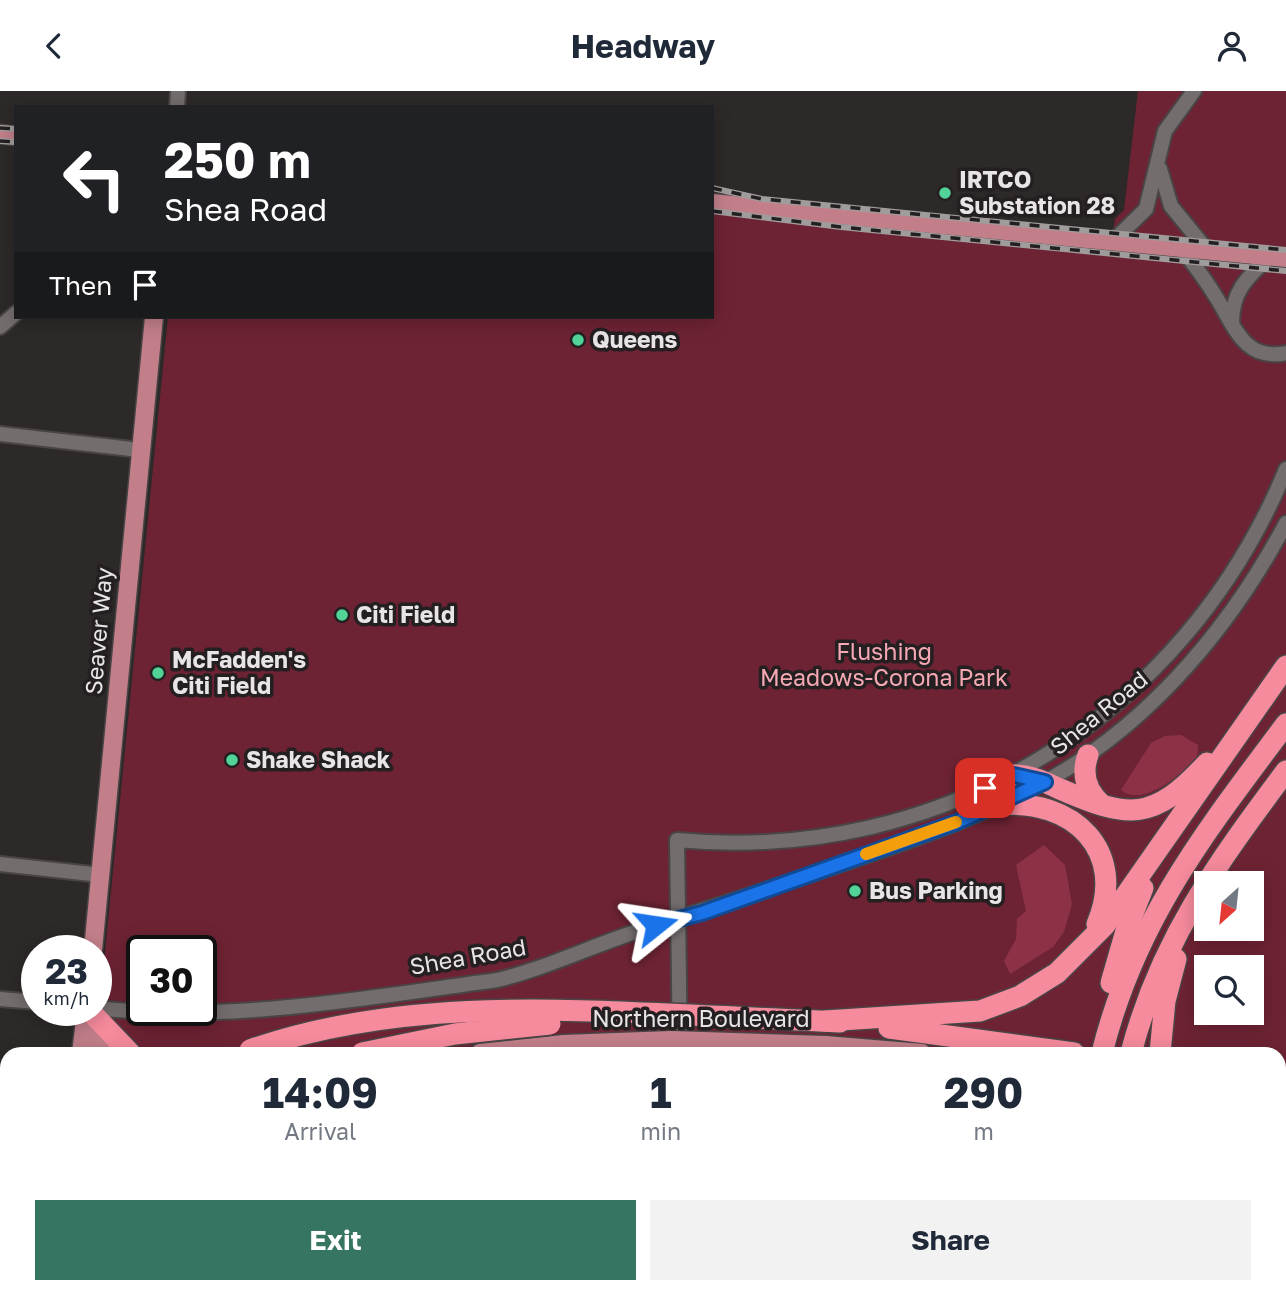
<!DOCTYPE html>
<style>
body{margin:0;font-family:"Golos Text",sans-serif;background:#f2f2f3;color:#1f2937;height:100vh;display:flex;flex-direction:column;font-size:26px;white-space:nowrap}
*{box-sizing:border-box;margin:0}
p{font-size:23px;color:#747a83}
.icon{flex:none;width:38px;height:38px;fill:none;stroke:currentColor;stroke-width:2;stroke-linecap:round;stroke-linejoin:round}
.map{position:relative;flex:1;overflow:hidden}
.details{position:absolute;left:0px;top:956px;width:1286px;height:247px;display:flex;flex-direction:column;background:#fff;border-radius:21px 21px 0 0;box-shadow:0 4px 18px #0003}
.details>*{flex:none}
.guide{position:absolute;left:14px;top:14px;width:700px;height:214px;border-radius:0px;box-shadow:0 4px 18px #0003;background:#202124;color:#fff;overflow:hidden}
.needle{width:46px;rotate:207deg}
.buttons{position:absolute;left:1194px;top:780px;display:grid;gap:14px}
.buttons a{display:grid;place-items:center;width:70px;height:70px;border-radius:0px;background:#fff;box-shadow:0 4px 18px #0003;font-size:35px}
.speed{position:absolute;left:21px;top:844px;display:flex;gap:14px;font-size:35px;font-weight:700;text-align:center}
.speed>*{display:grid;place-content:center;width:91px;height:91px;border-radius:50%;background:#fff;box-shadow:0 4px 18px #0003;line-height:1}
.speed small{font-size:18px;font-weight:400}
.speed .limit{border:4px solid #111;border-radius:10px;background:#fff;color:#111}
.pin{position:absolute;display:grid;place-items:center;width:60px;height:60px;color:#fff;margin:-30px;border-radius:14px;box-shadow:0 4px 10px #0006}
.me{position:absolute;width:77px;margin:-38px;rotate:75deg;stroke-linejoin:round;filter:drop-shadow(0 0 5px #0008)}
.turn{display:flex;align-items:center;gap:24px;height:147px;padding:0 35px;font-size:32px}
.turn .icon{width:91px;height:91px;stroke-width:2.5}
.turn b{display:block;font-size:49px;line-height:60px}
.then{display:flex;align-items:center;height:66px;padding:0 35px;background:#0003;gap:14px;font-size:26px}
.eta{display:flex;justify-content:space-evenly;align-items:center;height:119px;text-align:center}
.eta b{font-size:42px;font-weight:700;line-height:49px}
.action{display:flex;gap:14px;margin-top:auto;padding:14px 35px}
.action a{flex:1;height:80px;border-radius:0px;background:#367562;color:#fff;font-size:28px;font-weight:700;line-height:80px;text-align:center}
.action a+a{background:#f2f2f3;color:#1f2937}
header{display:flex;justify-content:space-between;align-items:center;height:91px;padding:0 35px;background:#fff;font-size:32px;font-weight:700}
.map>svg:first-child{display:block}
.green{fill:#6e2334;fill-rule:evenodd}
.forest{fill:#8d3246}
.water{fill:#b35466;stroke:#c3808c;stroke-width:2}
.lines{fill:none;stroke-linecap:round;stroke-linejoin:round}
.minor-casing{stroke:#494445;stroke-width:18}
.major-casing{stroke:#494445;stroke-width:21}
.highway-casing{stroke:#494445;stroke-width:24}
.minor{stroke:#746d6e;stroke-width:14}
.major{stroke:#c27f8a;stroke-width:18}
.highway{stroke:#f68b9d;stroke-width:21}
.rail-casing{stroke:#a09c9c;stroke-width:6}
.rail{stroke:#241f20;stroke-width:3.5;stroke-dasharray:10;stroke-linecap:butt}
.major-bridge-casing{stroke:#494445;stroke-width:21;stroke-linecap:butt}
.highway-bridge-casing{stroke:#494445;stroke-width:24;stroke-linecap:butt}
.major-bridge{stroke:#c27f8a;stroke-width:18}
.highway-bridge{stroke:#f68b9d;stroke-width:21}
.route-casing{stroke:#114b97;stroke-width:18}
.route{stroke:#1a73e8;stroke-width:12}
.slow{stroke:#f59e0b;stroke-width:12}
.poi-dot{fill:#52d397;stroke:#241f20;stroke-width:2.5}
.labels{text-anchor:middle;stroke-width:7;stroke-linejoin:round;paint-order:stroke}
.poi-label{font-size:23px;font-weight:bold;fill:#e9e5e6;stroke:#241f20;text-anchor:start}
.street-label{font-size:23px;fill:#e9e5e6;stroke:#241f20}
.park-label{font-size:23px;fill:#f6a8b4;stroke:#241f20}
</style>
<header><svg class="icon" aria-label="back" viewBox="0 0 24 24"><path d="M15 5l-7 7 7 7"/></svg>Headway<svg class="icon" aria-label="person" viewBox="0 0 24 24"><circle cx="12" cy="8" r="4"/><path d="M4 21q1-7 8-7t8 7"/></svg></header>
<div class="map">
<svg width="1286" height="1202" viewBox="0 0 1286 1202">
<rect width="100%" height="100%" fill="#2e2929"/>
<g class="green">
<path d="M1138,0H1286V1202H757L730,1195H1279V962H95L168,226H712V112L1112,150L1115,128L1124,119ZM1206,793H1251V838H1206ZM142,859H201V919H142ZM1206,877H1251V922H1206Z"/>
<polygon points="7,1126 7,1195 389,1195 350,1202 0,1202 0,1127"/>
<polygon points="456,1195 617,1195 591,1202 457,1202"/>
</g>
<g class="forest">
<path d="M1181,644L1198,654L1197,669C1181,683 1142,717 1121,699L1151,652L1165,645Z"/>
<polygon points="1044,754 1065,774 1072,813 1064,841 1053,856 1010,883 1004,870 1016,848 1017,828 1026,820 1016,774"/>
</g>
<g class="water">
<polygon points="389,1195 456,1195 457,1202 350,1202"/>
<polygon points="617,1195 729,1195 757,1202 591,1202"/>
</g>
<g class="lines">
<defs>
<g id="minor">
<polyline points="177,16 178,0"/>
<polyline points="1160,78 1171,115 1207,159"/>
<polyline points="1112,151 1146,118 1165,40 1194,0"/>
<path d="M1180,156C1193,172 1205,188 1216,206C1234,234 1244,271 1286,262"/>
<path d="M1232,232C1232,199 1248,186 1270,165"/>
<polyline points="0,236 16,222"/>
<polyline points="0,343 140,359"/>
<polyline points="0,773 101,784"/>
<polyline points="0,908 37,911"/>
<path d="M96,917C229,932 366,907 497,889C544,878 587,857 632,842C677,826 723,814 768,798C854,768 944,742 1026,701C1140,644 1227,543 1286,432"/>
<path d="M680,962L677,749C943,774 1185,625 1286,378"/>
</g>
<g id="major">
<polyline points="0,43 16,45"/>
<polyline points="712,112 1286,167"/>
<polyline points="93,859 154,226"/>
<polyline points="88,920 103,962"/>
<polyline points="825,954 922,962"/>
<polyline points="81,962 86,922"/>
<polyline points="480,962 564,953"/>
<polyline points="0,1079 7,1078"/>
<polyline points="0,1119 7,1117"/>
<polyline points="1279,1186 1286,1199"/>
<polyline points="1178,1195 1187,1202"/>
</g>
<g id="highway">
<path d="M1088,664C1081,683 1086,700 1102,714"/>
<path d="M1014,684C1031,684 1045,691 1060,698C1129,728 1153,731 1207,672"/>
<path d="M999,714C1073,707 1128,760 1097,833"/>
<polyline points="1111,892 1126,840 1143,797"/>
<polyline points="89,919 130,962"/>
<polyline points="734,926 840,931"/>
<polyline points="825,930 980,920 1020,905 1057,882 1105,834 1286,575"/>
<polyline points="889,937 1074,962"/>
<path d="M1102,962C1135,829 1206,740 1286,633"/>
<path d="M1131,962C1160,850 1218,771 1286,680"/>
<polyline points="1160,962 1165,910 1176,868"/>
<polyline points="1279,1008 1286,1010"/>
<polyline points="0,1099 7,1097"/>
<polyline points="0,1138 7,1136"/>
<polyline points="0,1166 7,1164"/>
<polyline points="925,1195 936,1202"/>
<polyline points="996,1195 1000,1202"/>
<polyline points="1018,1195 1022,1202"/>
<polyline points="1086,1195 1087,1202"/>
<polyline points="1114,1195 1114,1202"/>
<polyline points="1142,1195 1151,1202"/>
<polyline points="1161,1195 1169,1202"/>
<polyline points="1197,1195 1203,1202"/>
<polyline points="1240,1195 1246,1202"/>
</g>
</defs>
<use href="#minor" class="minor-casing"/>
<use href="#major" class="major-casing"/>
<use href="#highway" class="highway-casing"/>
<use href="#minor" class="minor"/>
<use href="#major" class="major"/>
<use href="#highway" class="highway"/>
<defs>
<g id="rail">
<polyline points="0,37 16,38"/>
<polyline points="0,50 16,51"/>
<polyline points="712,97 762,108 1286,159"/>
<polyline points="712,120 841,136 1286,180"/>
</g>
</defs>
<use href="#rail" class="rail-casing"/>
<use href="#rail" class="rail"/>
<defs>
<polyline id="major-bridge" points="564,953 671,949 825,954"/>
<g id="highway-bridge">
<path d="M250,959C404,905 574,919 734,926"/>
<polyline points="362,962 455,943 550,933"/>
</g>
</defs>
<use href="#major-bridge" class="major-bridge-casing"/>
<use href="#highway-bridge" class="highway-bridge-casing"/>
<use href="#major-bridge" class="major-bridge"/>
<use href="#highway-bridge" class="highway-bridge"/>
</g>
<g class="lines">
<defs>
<polyline id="route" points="656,834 702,822 957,731 1045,691 1014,684 985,697"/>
</defs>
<use href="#route" class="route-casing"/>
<use href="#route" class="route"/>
<polyline class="slow" points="866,763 956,731"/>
</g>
<g class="poi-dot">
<circle cx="945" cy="102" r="7"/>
<circle cx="578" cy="249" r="7"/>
<circle cx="342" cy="524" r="7"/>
<circle cx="158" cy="582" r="7"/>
<circle cx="232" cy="669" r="7"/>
<circle cx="855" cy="800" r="7"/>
</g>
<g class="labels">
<g class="poi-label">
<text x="959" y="97">IRTCO<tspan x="959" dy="26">Substation 28</tspan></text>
<text x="592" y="257">Queens</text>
<text x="356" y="532">Citi Field</text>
<text x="172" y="577">McFadden's<tspan x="172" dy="26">Citi Field</tspan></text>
<text x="246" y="677">Shake Shack</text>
<text x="869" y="808">Bus Parking</text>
</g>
<g class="street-label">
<text transform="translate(99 540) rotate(-85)" y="8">Seaver Way</text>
<text transform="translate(1099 622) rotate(-39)" y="8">Shea Road</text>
<text transform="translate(468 866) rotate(-10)" y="8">Shea Road</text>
<text x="701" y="936">Northern Boulevard</text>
</g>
<g class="park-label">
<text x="884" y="569">Flushing<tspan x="884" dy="26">Meadows-Corona Park</tspan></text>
</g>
</g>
</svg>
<div class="buttons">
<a><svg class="needle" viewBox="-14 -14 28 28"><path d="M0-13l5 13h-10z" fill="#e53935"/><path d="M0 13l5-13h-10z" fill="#747a83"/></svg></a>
<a><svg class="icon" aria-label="search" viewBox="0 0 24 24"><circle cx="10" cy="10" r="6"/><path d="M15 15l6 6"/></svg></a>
</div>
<div class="speed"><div>23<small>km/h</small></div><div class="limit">30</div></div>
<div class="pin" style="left:985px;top:697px;background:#d93025"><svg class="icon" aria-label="arrive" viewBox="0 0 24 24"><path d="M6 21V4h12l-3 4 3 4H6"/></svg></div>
<svg class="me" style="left:656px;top:834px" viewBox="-20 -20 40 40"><path d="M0-17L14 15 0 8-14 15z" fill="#1a73e8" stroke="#fff" stroke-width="4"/></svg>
<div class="guide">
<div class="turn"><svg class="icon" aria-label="left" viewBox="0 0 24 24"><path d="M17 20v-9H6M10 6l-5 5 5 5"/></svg><div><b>250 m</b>Shea Road</div></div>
<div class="then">Then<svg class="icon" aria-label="arrive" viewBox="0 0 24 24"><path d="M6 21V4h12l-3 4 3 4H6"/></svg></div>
</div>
<section class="details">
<div class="eta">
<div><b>14:09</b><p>Arrival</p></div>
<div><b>1</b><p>min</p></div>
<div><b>290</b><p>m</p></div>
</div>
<div class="action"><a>Exit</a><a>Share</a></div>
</section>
</div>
